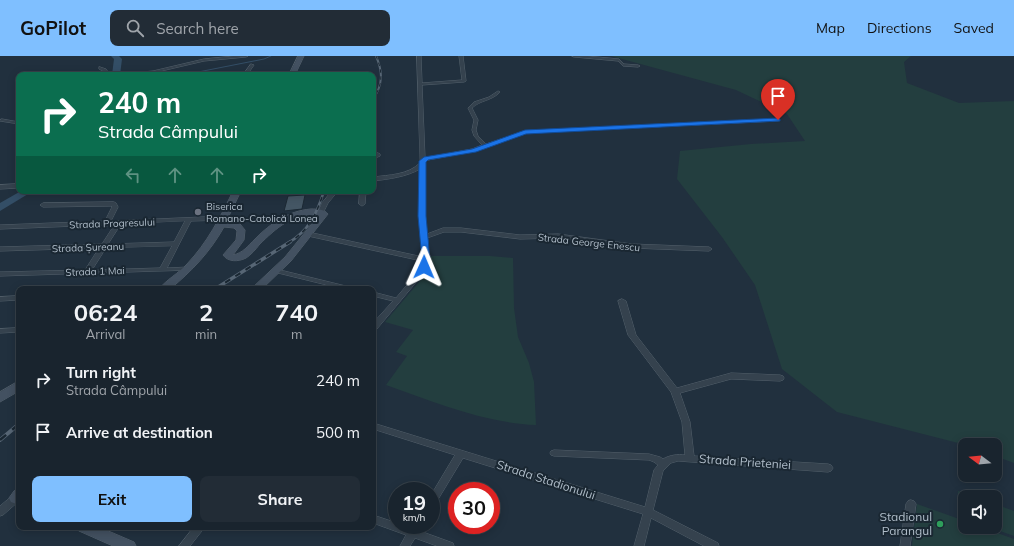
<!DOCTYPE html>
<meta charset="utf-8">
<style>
body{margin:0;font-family:Mulish,sans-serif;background:#222c36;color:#f1f3f6;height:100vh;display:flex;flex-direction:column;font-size:15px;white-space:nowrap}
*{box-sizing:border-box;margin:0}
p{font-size:13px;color:#9fa4aa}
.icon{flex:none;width:22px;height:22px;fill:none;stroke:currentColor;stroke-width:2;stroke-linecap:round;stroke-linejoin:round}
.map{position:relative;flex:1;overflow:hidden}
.details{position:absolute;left:16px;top:230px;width:360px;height:244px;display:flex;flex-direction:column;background:#19242e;border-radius:8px;box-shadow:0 2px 10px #0003,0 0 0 1px #37414a}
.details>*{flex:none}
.banner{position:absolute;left:16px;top:16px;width:360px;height:122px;border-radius:8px;box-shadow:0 2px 10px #0003,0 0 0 1px #37414a;background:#0b6e4f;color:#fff;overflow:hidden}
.needle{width:26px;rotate:286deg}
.tools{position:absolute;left:958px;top:382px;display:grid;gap:8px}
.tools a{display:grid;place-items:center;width:44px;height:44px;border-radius:8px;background:#19242e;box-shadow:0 2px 10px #0003,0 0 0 1px #37414a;font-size:20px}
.speed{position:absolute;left:388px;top:426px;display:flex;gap:8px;font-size:20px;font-weight:700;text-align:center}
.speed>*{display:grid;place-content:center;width:52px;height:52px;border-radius:50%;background:#19242e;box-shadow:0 2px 10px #0003,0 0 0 1px #37414a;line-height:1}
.speed small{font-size:10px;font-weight:400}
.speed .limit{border:6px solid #d22;background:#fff;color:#111}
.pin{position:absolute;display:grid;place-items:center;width:34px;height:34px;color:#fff;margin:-41px -17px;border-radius:50% 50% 50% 0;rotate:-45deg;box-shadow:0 0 4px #0007}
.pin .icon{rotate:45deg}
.me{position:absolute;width:44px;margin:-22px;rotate:1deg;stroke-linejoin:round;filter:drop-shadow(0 0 3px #0008)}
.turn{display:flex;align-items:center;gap:14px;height:84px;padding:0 16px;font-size:18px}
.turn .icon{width:52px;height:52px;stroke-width:2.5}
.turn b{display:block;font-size:28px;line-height:34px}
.lanes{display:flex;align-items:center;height:38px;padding:0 16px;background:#0003;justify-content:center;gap:20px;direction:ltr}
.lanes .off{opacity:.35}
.eta{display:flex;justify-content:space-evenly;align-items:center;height:68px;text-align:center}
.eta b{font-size:24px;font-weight:700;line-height:28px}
.primary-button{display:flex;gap:8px;margin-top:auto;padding:8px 16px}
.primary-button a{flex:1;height:46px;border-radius:8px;background:#7fbfff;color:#111;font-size:16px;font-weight:700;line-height:46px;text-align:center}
.primary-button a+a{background:#222c36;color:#f1f3f6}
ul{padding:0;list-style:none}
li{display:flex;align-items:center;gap:12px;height:52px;padding:0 16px}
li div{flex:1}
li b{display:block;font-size:15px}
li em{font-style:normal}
header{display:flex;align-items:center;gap:24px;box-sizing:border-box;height:56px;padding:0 20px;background:#7fbfff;color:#111}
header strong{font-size:19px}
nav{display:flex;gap:22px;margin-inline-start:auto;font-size:14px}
.search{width:280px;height:36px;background:#222c36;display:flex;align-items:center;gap:10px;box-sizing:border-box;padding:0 14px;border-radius:8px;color:#9fa4aa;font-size:15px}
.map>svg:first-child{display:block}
.green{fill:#233e3f}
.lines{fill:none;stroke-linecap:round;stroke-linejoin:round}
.stream{stroke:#334e66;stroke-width:1}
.river{fill:#334e66;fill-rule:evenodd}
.building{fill:#445664;stroke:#1c2934}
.street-casing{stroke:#53606b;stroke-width:1}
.secondary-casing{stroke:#53606b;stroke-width:1}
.street{fill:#35424e;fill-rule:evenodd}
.secondary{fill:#435161;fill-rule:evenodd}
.rail-far3-casing{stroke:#576675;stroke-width:2}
.rail-far2-casing{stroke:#576675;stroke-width:2.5}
.rail-far1-casing{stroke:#576675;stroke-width:3.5}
.rail-casing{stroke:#576675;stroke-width:4}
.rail-far3{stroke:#1a2732;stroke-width:1;stroke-dasharray:3.5;stroke-linecap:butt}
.rail-far2{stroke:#1a2732;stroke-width:1.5;stroke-dasharray:4.5;stroke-linecap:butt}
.rail-far1{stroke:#1a2732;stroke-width:2;stroke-dasharray:6;stroke-linecap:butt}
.rail{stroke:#1a2732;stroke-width:2.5;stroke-dasharray:8;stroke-linecap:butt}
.route{fill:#1a73e8;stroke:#114b97}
.worship-dot{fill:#6b7280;stroke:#1a2732;stroke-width:1.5}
.leisure-dot{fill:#2e9e5b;stroke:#1a2732;stroke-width:1.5}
.labels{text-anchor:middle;stroke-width:4;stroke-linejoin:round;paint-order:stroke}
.poi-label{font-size:10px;fill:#b0bdc9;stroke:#1a2732;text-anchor:start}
.street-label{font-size:10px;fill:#b0bdc9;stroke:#1a2732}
.near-street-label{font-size:12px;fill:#b0bdc9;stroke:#1a2732}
.near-poi-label{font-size:12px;fill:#b0bdc9;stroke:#1a2732;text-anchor:end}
</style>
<header>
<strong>GoPilot</strong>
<div class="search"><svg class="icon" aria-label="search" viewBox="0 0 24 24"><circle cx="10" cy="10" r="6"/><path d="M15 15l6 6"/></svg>Search here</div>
<nav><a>Map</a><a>Directions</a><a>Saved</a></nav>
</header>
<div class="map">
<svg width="1014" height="490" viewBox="0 0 1014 490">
<rect width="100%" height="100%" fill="#21303e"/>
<g class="green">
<polygon points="611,0 911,0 904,6 907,27 959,47 1014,45 1014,407 995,400 995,389 966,389 837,356 782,313 755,229 722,181 677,123 680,95 751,88 805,85 787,58 736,34"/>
<path d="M431,200H490L513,202L514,252L518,281L529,307L534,326L536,369C484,367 435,346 386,329L407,300L396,296L413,274L385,266L425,219Z"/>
<polygon points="958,435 975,441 965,441 965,462 957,459"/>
<polygon points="917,448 965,465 965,471 981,471 1014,483 1014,490 912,490"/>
<polygon points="995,448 1014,455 1014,480 989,471 995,471"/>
</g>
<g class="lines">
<polyline class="stream" points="183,19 264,3 271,0"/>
<g class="river">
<polygon points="111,0 119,0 122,3 120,19 112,19 114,3"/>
<polygon points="21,135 33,135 0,155 0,147"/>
</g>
</g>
<polygon class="building" points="305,139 302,153 284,155 288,140"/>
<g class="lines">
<defs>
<g id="street">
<polygon points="234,0 248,0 246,1 204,5 153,17 120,19 122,18 153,15 204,3"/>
<path d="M417,0H421L422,27L462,24L459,0H463L466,25L464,26L422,29L425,102L472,93L482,89L474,80L472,74L474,64L468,52L474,46L489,41L498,35L500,36C492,45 480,44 472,52L478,64L476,74L478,80L486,88L525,75L778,63L780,64L778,65L526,77L475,95L428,104L425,106V159L427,178L443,172H461L520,179L558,178L632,188L709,191L712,193L709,195L632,192L558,182L520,183L461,176H444L427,182L429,204L423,218L376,274H373V267L393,245L373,240V236L396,242L417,217L422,205L308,180L305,178L308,176L423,201L421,182L420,181L421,180L419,159L420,113C406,121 389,123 373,125V121C389,119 408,119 420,107Z"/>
<polygon points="572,0 587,0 619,3 624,8 638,9 640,10 638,11 623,10 618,5 574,1"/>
<polygon points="251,8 254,9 247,19 243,19"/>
<polygon points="100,11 106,13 110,19 106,19 103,15 99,13 99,11"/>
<polygon points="199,17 201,17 202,18 197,19"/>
<polygon points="2,63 19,66 19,68 0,65 0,64"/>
<polygon points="378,97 380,98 380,100 373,103 373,99"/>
<polygon points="19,128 19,132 0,133 0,129"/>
<polygon points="332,135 338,135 328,147 323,157 319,157 318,156 322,147"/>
<polygon points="360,135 366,135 365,148 362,150 359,148"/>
<path d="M114,146L116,147L118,151L111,165L225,160L228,162L225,164L191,165L167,212L189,211L192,213L191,214L0,220V216L85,214L99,192L0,195V191L102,188L115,168L106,170L103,169L0,173V169L105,165L112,151V150L43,151L40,149L43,147ZM185,165L174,186L108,188L121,168ZM172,190L160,212L92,214L106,192Z"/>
<polygon points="276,213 354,232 355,233 343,233 274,216 273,215"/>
<polygon points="19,240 19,244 0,245 0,241"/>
<path d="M622,243L626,245L636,279L677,332L731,317L780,319L783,320L784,322L783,324L780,325L731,323L680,337L690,366L694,400L828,408L831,409L833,412L831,415L828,416L678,405L671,407L663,415L653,454L718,487L719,490H704L651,462L644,490H634L643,458L463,402L434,450L431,451V439L455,399L373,373V367L645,451L654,414L658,409L654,406L649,404L554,400L551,399L550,397L551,395L554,394L649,398L660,401L663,403C670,399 678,398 685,399L682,366L671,336L628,279L618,245Z"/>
<polygon points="19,272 19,276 0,277 0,273"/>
<polygon points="16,438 19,439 19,445 3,459 0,460 0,450 13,439"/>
<polygon points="911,444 914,445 916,448 910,490 900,490 906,448 908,445"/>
<polygon points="373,459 397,467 397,469 402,469 411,472 413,469 423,469 420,475 453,487 454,490 437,490 415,482 410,490 400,490 406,479 373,467"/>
<polygon points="194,471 205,471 190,490 179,490"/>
</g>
<g id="secondary">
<polygon points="298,0 304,0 295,19 289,19"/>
<path d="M233,135H241L226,166L240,168L245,174L244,184L233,199C243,197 248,190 255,183C271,167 288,155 311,153C317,153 324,153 328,158L291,205L262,233H251L285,201L319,159C294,156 276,172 259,189C256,193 251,199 246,202C238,206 228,206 223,199L236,184L237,175L234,172L224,171C210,196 192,215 170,233H159C166,224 179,217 187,208C207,187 220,162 233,135Z"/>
<polygon points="19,325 19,335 0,346 0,336"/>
<polygon points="19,433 19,449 11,446 9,442 14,435"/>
<polygon points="77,471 99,471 134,486 136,490 113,490 79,475"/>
</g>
</defs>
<use href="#street" class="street-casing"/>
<use href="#secondary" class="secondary-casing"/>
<use href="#street" class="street"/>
<use href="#secondary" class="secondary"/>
<defs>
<path id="rail-far3" d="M373,43C383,29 383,16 376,0"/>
<path id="rail-far2" d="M288,187C309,175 317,157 324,135"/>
<polyline id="rail-far1" points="215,233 290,186"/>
<polyline id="rail" points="0,384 19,368"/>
</defs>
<use href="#rail-far3" class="rail-far3-casing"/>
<use href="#rail-far2" class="rail-far2-casing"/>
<use href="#rail-far1" class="rail-far1-casing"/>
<use href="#rail" class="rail-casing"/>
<use href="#rail-far3" class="rail-far3"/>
<use href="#rail-far2" class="rail-far2"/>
<use href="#rail-far1" class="rail-far1"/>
<use href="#rail" class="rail"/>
</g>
<polygon class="route" points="778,62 780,63 780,65 526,78 476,96 428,104 426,106 426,160 430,204 427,213 424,214 419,211 422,204 418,160 419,105 424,101 472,93 525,74"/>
<circle class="worship-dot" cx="198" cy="156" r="4"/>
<circle class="leisure-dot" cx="940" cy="468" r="4"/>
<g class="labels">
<g class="poi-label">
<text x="206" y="154">Biserica<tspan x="206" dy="12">Romano-Catolică Lonea</tspan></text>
</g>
<g class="street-label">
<text transform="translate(112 167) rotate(-2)" y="4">Strada Progresului</text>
<text transform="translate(589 186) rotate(6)" y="4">Strada George Enescu</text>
<text transform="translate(88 191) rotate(-2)" y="4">Strada Șureanu</text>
<text transform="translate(95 215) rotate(-2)" y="4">Strada 1 Mai</text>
</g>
<g class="near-street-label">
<text transform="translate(745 406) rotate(4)" y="4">Strada Prieteniei</text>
<text transform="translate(546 424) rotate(18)" y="4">Strada Stadionului</text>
</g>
<g class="near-poi-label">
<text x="932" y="465">Stadionul<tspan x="932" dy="14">Parangul</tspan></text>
</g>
</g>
</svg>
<div class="tools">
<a><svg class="needle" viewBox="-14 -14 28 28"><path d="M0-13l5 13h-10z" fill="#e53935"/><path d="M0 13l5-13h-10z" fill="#9fa4aa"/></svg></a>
<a><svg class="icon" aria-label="sound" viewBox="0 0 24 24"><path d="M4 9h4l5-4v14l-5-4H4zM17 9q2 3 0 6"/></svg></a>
</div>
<div class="speed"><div>19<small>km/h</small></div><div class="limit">30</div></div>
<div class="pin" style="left:778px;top:64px;background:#d93025"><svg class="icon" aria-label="arrive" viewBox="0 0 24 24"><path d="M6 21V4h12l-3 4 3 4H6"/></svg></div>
<svg class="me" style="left:424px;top:211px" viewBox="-20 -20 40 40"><path d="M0-17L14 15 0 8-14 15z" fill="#1a73e8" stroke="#fff" stroke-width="4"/></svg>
<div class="banner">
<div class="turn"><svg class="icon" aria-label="right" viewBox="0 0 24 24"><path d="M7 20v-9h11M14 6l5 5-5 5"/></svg><div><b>240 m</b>Strada Câmpului</div></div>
<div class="lanes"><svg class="icon off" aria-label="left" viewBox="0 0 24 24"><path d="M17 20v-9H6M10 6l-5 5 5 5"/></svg><svg class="icon off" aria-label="ahead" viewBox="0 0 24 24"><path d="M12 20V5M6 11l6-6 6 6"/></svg><svg class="icon off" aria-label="ahead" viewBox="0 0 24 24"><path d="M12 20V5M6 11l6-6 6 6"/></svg><svg class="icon" aria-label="right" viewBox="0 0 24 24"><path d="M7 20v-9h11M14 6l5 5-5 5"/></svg></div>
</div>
<section class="details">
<div class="eta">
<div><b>06:24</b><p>Arrival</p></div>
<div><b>2</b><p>min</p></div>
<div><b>740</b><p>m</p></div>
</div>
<ul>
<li><svg class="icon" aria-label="right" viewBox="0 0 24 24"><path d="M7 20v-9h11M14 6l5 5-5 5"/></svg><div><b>Turn right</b><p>Strada Câmpului</p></div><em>240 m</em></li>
<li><svg class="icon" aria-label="arrive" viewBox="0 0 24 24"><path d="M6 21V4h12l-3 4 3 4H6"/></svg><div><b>Arrive at destination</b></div><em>500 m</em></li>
</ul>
<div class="primary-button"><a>Exit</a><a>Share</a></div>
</section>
</div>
